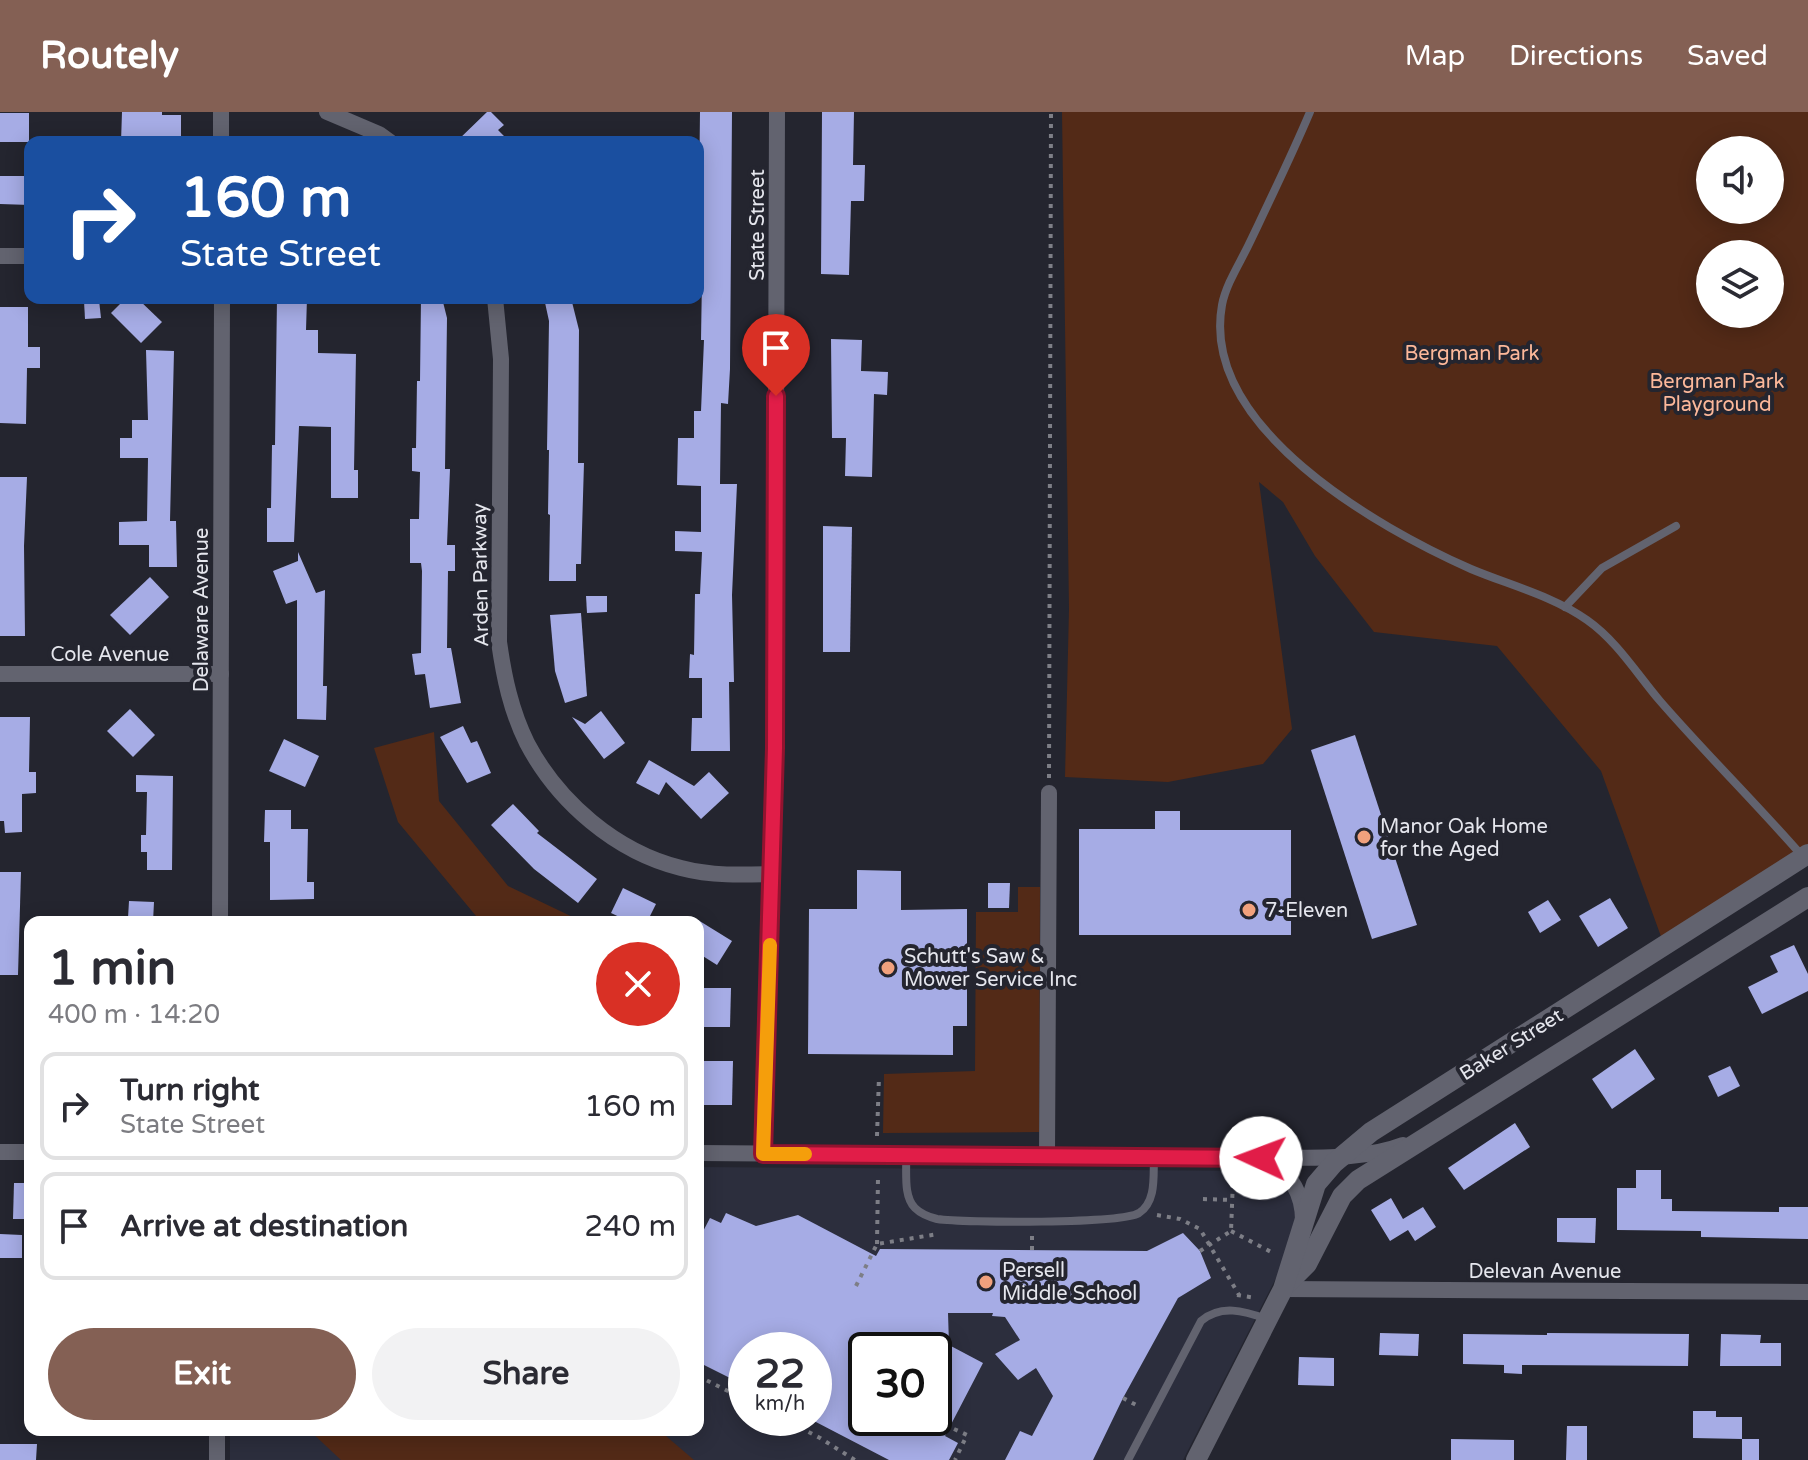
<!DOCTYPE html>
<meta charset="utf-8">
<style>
body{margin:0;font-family:"Varela Round",sans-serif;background:#f2f2f3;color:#2b2b33;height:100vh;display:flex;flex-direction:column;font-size:30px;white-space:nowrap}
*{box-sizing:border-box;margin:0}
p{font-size:26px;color:#7c7c81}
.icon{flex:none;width:44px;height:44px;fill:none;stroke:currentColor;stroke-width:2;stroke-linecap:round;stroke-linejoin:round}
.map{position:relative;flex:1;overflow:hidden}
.details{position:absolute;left:24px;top:804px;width:680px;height:520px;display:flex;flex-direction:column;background:#fff;border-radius:16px;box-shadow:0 4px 20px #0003}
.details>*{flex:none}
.top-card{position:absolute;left:24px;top:24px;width:680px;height:168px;border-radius:16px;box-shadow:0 4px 20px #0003;background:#1a4fa0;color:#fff;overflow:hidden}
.fabs{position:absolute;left:1696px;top:24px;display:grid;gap:16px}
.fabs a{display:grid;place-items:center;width:88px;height:88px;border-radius:50%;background:#fff;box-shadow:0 4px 20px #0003;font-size:40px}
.speed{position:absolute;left:728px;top:1220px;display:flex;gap:16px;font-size:40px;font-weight:700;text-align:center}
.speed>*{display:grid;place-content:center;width:104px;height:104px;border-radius:50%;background:#fff;box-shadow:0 4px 20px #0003;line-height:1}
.speed small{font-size:20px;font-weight:400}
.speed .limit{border:4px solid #111;border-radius:12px;background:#fff;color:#111}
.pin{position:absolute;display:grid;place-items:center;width:68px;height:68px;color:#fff;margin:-82px -34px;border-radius:50% 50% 50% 0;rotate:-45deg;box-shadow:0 0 8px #0007}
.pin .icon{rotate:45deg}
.me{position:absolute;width:88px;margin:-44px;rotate:272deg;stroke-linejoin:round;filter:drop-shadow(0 0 6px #0008)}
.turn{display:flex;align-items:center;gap:28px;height:168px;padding:0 24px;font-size:36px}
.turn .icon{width:104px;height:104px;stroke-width:2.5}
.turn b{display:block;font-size:56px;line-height:68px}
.round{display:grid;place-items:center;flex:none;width:84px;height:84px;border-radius:42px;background:#f2f2f3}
.overview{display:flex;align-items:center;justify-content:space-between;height:136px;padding:0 24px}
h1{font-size:48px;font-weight:700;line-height:60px}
.primary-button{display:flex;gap:16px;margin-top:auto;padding:16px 24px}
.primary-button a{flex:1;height:92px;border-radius:48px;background:#846054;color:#fff;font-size:32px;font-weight:700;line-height:92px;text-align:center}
.primary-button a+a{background:#f2f2f3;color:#2b2b33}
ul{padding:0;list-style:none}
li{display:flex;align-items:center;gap:24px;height:108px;margin:0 16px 12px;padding:0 8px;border:4px solid #e1e1e2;border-radius:16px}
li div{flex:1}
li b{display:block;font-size:30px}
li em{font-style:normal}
header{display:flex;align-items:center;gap:48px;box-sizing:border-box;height:112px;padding:0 40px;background:#846054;color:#fff}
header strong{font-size:38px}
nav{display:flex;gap:44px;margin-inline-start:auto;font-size:28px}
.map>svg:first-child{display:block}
.built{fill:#2c2e3d;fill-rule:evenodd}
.green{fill:#532a17;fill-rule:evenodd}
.building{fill:#a6ace5;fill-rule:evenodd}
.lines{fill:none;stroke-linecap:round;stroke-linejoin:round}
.path{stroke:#7d7e86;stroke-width:4;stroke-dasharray:4 6;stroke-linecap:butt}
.service{stroke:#62636f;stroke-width:8}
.minor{stroke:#62636f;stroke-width:16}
.tertiary{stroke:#62636f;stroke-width:20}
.route-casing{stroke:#92132f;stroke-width:20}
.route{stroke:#e11d48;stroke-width:14}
.slow{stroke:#f59e0b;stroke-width:14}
.poi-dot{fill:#f1a17d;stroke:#24252f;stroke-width:3}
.labels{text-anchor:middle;stroke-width:8;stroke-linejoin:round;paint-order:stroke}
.street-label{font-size:20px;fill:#e5e6ed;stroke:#24252f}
.park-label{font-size:20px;fill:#fcb89a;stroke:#24252f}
.poi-label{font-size:20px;fill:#e5e6ed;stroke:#24252f;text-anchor:start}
</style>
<header>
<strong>Routely</strong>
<nav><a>Map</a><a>Directions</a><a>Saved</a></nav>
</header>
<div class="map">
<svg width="1808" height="1348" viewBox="0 0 1808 1348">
<rect width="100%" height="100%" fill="#24252f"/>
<path class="built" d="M698,1055L1263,1059L1283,1069L1291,1077L1300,1119L1183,1348H230V1318H698ZM746,1238H814V1306H746ZM866,1238H934V1306H866Z"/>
<g class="green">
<path d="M1062,0H1808V738L1663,830L1601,659L1497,534L1374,520L1315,444L1283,390L1259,370L1292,617L1263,652L1168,670L1065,665L1069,497ZM1710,38H1770V98H1710ZM1710,142H1770V202H1710Z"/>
<polygon points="434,620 439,689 508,774 583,810 481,810 398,710 374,636"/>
<polygon points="1018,775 1040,775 1039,1020 883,1021 884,962 975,959 976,800 1018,800"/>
<polygon points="309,1318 659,1318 694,1348 341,1348"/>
</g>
<g class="building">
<polygon points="122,0 162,0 162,3 181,3 181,30 121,30"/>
<polygon points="487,0 491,0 504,13 498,18 510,30 456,30"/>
<polygon points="700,0 732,0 730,257 728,292 721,291 720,372 737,372 732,483 734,570 729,570 730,639 691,639 692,606 702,606 702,566 689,566 690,542 694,543 695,482 700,482 702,440 675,439 675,419 701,420 701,374 677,373 678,326 694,326 694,299 701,299 704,228 701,228 702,165 698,165"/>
<polygon points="822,0 854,0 853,53 865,53 864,89 851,89 849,163 821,162"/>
<rect x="0" y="1" width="29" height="29"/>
<polygon points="0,64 30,64 30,93 0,92"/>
<polygon points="126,186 137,186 162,210 141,231 111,201"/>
<polygon points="277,186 307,186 306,218 318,218 318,241 356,242 354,358 358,358 358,386 331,386 331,315 299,314 294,430 267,430 267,396 271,396 272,333 275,333"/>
<polygon points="421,186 442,186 447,206 445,357 450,357 447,433 455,433 455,459 448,459 447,536 451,536 461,591 430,596 425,562 415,563 412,542 421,541 422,459 421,451 410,451 410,407 419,407 420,360 412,359 412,336 416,336 417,269 420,269"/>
<polygon points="544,186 571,186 579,218 578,351 584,351 581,452 576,452 576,469 549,469 550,403 548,402 549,338 547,338 549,209"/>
<polygon points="99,188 101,206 85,207 84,189"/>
<polygon points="0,195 28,195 28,235 40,235 40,256 27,256 26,312 0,311"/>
<polygon points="831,227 862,228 861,259 888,260 887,283 874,282 872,365 845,364 846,326 832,326"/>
<polygon points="146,238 174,239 170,409 176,409 177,455 149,455 149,433 119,433 119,410 147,409 148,346 120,346 120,326 132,326 132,308 148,308"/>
<polygon points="0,365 27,365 24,434 25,524 0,524"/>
<polygon points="823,414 852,415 850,540 823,540"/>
<polygon points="298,440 316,481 325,478 323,574 327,574 326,608 297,607 297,488 286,492 273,459 298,449"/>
<polygon points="150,465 169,485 130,523 110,503"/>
<polygon points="586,484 607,484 607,500 587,501"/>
<polygon points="581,501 587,584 565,591 555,559 550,503"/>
<polygon points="130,597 155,623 133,645 107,619"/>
<polygon points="601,599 625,631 604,647 572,605 585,612"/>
<polygon points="0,605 30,605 29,660 36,660 36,681 22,682 22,720 5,721 4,709 0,709"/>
<polygon points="463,614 471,631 477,629 491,661 467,671 440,625"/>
<polygon points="1355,623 1417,813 1372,827 1311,638"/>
<polygon points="284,627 319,644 305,675 269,659"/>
<polygon points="649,648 694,674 709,660 729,681 701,707 666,670 659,683 636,671"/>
<polygon points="136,663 173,664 172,758 147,758 147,740 141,740 141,723 146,723 147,680 136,680"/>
<polygon points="513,692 539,719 537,721 597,767 578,791 534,757 491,713"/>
<polygon points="265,698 291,698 291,717 308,717 307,770 314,770 314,787 270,788 270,730 264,730"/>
<polygon points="1155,699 1180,699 1180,718 1291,718 1291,823 1079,823 1079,717 1155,717"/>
<polygon points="857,758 901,759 901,798 967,797 967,914 953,914 953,943 808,942 809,797 857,797"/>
<polygon points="0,760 21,760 18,863 0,863"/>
<polygon points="988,771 1010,771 1009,796 988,796"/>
<polygon points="623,776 656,792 647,810 630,810 611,801"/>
<polygon points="1610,786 1628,816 1598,835 1579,804"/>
<polygon points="1548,788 1561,808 1540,821 1528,800"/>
<polygon points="129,789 154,790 153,810 136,810 136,806 128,806"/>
<polygon points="698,808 732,829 717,853 698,841"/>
<polygon points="1794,833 1808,862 1808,879 1762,902 1748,875 1778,860 1770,844"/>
<polygon points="702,876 731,876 730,915 701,915"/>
<polygon points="1635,937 1655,967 1612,997 1592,967"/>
<polygon points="698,949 733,949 732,993 698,993"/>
<polygon points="1730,954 1740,974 1718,985 1708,964"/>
<polygon points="1515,1011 1530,1035 1464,1078 1448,1056"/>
<polygon points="1636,1058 1661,1058 1661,1087 1672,1087 1672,1099 1779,1100 1779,1095 1808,1095 1808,1127 1701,1125 1701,1119 1617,1118 1617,1076 1636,1076"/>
<polygon points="14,1071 30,1071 30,1107 13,1107"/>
<polygon points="1391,1086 1403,1107 1423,1095 1436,1115 1415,1129 1408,1118 1390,1129 1371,1098"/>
<path d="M726,1101L756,1114L798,1103L876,1144L880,1137L1147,1139L1183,1121L1200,1139L1211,1166L1178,1186L1123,1286L1093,1348H1005L1020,1319L1032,1324L1053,1284L1036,1256L1018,1268L995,1242L1020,1228L1005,1205L992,1204L993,1201H948L949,1233L983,1251L945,1324L958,1331L949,1348H889L814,1309V1238H746V1274L698,1250V1129L710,1106L721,1111ZM866,1238H934V1306H866Z"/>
<polygon points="1557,1106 1596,1106 1595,1131 1557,1130"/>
<polygon points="0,1122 22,1123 22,1146 0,1146"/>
<polygon points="1380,1221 1419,1222 1418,1244 1379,1243"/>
<polygon points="1547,1221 1689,1222 1688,1254 1522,1253 1522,1262 1504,1261 1504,1253 1463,1252 1463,1222 1547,1223"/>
<polygon points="1721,1222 1761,1223 1760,1231 1781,1231 1781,1254 1720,1254"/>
<polygon points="1299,1245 1334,1246 1334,1274 1298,1273"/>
<polygon points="1693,1299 1716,1299 1716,1305 1742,1305 1742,1327 1693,1326"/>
<polygon points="1567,1314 1587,1314 1587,1348 1566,1348"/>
<polygon points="1451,1327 1514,1328 1514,1348 1451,1348"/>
<rect x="1742" y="1327" width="17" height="21"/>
<polygon points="0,1332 37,1332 36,1348 0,1348"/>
</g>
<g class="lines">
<g class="path">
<polyline points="1049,666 1051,0"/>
<polyline points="877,1024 879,964"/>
<polyline points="1203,1087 1232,1088"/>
<polyline points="1157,1103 1180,1107 1200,1117 1239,1183"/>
<polyline points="1231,1119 1275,1142"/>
<polyline points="877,1132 878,1065"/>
<polyline points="1032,1138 1032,1124"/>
<polyline points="1200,1139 1231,1119 1233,1068"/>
<polyline points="856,1174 877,1132 938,1122"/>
<polyline points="1237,1183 1256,1186"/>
<polyline points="698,1264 746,1288"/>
<polyline points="1123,1286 1138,1294"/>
<polyline points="782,1306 820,1326 855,1348"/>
<polyline points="954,1317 967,1323 955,1348"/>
</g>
<g class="service">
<path d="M1310,0C1291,45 1270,88 1249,132C1240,151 1226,172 1222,193C1200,315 1378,416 1471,457C1509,473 1553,484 1587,508C1617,529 1637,562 1660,589C1706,642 1757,692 1803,745"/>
<polyline points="1565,495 1602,456 1676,414"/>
<path d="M906,1043C907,1060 903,1084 915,1096C921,1102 929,1105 937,1107C964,1111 1121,1112 1139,1101C1157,1089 1153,1063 1154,1044"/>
<path d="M1128,1348L1201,1209C1221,1192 1244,1199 1267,1207"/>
</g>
<g class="minor">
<polyline points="221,0 221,30"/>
<polyline points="327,0 379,22 390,30"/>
<polyline points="0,144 30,144"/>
<path d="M495,186L501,247L499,530C504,565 511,599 527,631C558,690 616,740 681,756C711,764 742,763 773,762"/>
<polyline points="0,562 221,562"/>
<polyline points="220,810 222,186"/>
<polyline points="0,1040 30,1040"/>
<path d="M698,1041L1261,1046C1305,1045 1362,1049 1403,1033"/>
<polyline points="763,1042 775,636 777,0"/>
<polyline points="1047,1043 1049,681"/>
<path d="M1269,1046C1290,1062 1303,1081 1303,1108"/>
<polyline points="1283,1177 1808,1180"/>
<polyline points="217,1348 217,1318"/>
</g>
<g class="tertiary">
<polyline points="1285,1174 1307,1152 1342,1084 1358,1068 1808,785"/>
<polyline points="1196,1348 1283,1177 1316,1072 1334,1051 1371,1020 1808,742"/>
</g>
</g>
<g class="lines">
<defs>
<polyline id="route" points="776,284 775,636 763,1042 1261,1046"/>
</defs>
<use href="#route" class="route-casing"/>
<use href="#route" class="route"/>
<polyline class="slow" points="770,833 763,1042 805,1042"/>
</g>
<g class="poi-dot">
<circle cx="1364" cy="725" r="8"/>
<circle cx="1249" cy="798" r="8"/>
<circle cx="888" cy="856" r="8"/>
<circle cx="986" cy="1170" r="8"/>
</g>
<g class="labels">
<g class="street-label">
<text transform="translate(757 113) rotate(-90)" y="7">State Street</text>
<text transform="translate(480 463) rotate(-91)" y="7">Arden Parkway</text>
<text transform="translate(201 498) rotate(-90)" y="7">Delaware Avenue</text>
<text x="110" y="549">Cole Avenue</text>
<text transform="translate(1511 932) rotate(-32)" y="7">Baker Street</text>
<text x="1545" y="1166">Delevan Avenue</text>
</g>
<g class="park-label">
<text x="1472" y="248">Bergman Park</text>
<text x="1717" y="276">Bergman Park<tspan x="1717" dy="23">Playground</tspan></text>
</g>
<g class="poi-label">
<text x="1380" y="721">Manor Oak Home<tspan x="1380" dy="23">for the Aged</tspan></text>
<text x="1265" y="805">7-Eleven</text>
<text x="904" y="851">Schutt's Saw &amp;<tspan x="904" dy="23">Mower Service Inc</tspan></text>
<text x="1002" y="1165">Persell<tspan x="1002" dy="23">Middle School</tspan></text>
</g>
</g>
</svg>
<div class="fabs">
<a><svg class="icon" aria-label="sound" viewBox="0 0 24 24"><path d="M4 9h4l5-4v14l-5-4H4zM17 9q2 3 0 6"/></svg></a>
<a><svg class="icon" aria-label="layers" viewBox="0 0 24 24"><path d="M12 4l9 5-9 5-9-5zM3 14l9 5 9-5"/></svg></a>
</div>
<div class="speed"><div>22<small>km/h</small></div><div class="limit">30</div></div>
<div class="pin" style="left:776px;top:284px;background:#d93025"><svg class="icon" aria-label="arrive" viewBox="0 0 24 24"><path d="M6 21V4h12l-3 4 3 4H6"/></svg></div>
<svg class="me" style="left:1261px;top:1046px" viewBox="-20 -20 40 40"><circle r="19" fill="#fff"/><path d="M0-13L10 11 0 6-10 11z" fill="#e11d48"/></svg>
<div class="top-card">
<div class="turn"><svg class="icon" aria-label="right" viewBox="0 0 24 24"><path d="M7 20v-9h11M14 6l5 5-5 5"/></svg><div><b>160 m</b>State Street</div></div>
</div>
<section class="details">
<div class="overview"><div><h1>1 min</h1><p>400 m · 14:20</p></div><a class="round" style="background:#d93025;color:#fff"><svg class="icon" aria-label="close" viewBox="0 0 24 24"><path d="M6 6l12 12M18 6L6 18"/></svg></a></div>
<ul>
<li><svg class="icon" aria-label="right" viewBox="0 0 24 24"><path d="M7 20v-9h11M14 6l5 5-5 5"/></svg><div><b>Turn right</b><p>State Street</p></div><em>160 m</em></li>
<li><svg class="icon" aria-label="arrive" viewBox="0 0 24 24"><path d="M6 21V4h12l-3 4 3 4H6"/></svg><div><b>Arrive at destination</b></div><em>240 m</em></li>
</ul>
<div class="primary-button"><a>Exit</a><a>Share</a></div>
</section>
</div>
